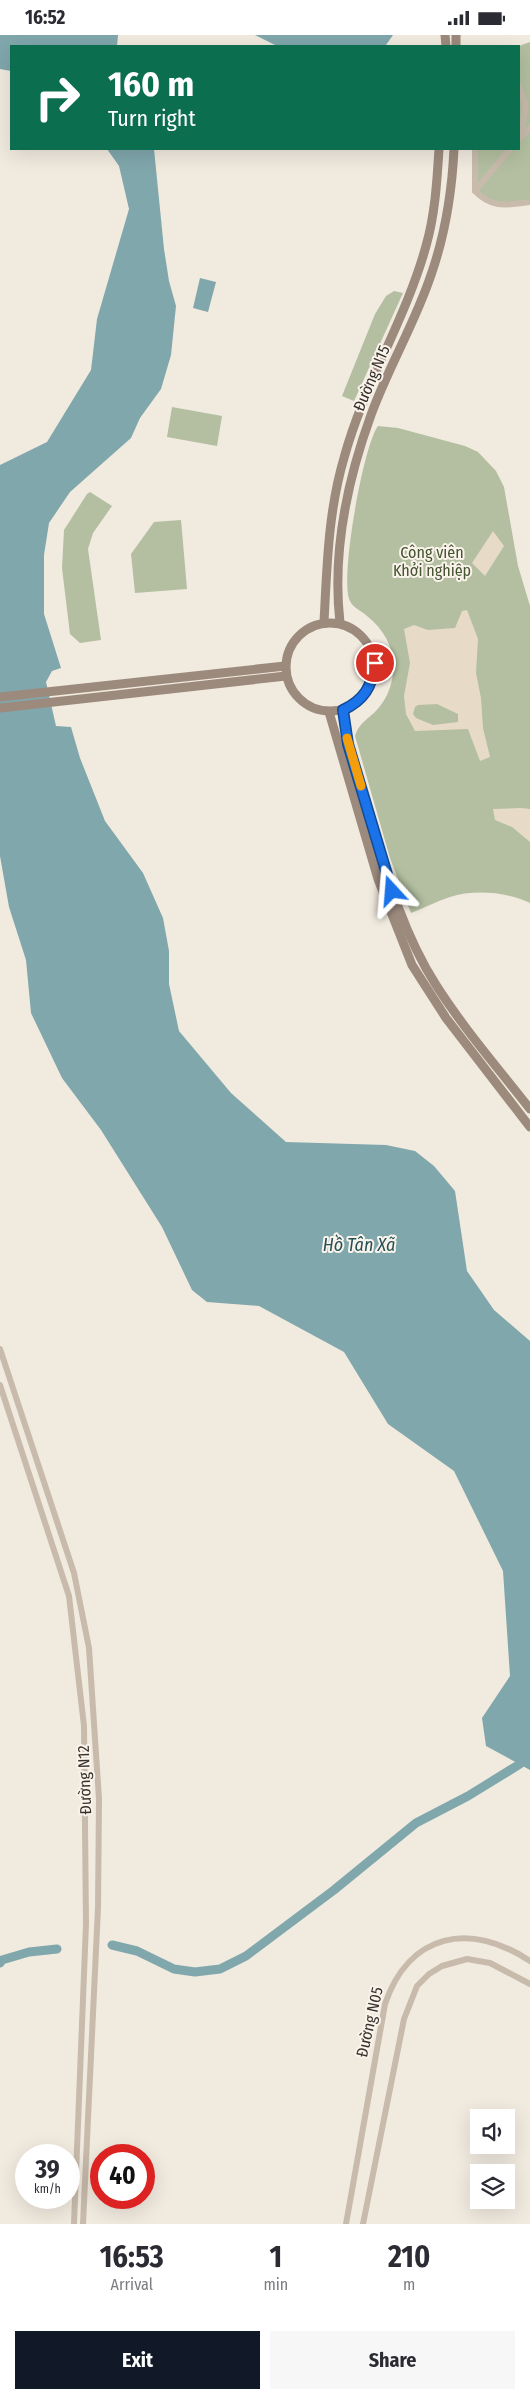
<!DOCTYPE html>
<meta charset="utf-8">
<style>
body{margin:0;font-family:"Fira Sans Condensed",sans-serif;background:#f7f7f7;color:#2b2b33;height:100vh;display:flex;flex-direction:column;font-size:19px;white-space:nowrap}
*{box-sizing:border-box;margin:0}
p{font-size:16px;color:#7c7c81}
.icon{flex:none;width:28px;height:28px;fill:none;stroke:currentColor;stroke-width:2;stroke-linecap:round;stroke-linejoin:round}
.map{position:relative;height:2189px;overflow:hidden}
.panel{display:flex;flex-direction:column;background:#fff;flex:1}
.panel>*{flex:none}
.hud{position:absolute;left:10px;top:10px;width:510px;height:105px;border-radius:0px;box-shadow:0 5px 20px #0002;background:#0b6e4f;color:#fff;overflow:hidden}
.fabs{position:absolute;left:470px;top:2074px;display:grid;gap:10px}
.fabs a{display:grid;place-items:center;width:45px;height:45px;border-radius:0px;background:#fff;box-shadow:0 5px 20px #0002;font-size:25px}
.speed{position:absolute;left:15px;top:2109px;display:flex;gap:10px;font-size:25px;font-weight:700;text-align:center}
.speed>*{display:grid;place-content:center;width:65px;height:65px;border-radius:50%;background:#fff;box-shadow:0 5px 20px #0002;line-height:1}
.speed small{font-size:12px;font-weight:400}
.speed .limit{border:8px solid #d22;background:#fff;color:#111}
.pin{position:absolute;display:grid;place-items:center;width:42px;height:42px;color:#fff;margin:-21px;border:2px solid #fff;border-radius:50%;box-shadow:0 1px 5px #0007}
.me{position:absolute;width:55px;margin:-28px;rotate:341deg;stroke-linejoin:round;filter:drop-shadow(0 0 4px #0008)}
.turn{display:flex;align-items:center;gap:18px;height:105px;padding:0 15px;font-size:22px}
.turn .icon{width:65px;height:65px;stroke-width:2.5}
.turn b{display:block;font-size:35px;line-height:42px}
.eta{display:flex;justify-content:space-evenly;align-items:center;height:85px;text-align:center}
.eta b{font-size:30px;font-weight:700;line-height:35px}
.button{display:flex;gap:10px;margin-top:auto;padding:10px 15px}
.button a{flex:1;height:58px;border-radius:0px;background:#111827;color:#fff;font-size:20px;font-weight:700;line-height:58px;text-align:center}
.button a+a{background:#f7f7f7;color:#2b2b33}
.status{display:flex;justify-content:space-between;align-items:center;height:35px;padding:0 25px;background:#fff;direction:ltr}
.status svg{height:14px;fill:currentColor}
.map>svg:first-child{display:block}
.green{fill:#b3bfa0}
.plaza{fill:#e7dbc8;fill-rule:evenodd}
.water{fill:#80a7ac}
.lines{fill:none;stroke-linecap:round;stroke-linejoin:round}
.canal{stroke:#80a7ac;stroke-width:9}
.street{stroke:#c8bbac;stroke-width:6}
.secondary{stroke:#9c8a7d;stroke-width:9}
.route-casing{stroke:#114b97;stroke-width:12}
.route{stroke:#1a73e8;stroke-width:9}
.slow{stroke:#f59e0b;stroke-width:9}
.labels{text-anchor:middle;stroke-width:4;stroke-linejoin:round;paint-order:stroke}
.street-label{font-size:16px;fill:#372f2a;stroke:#f9f3eb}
.park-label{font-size:16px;fill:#445330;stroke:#f9f3eb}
.water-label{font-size:18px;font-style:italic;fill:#234f55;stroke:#f9f3eb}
</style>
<div class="status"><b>16:52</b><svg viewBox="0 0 49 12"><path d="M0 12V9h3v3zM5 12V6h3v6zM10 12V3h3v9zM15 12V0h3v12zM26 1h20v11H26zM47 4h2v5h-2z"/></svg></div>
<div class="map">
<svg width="530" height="2189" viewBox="0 0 530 2189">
<rect width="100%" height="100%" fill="#f1eadf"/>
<g class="green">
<path d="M530,7V165C505,167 497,172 477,155L478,114H519V11Z"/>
<polygon points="394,256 403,258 354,366 342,361 375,279 386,261"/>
<polygon points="172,372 222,381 217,411 167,402"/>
<path d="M378,391L398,393L465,411L478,417L496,436L504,452L518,531L530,571V868C508,857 474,854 450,862C437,866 424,873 411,878L390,823L355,701C358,690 366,685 374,678C385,667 392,653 393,637C395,615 385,595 367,581C362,576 353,573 350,566C339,547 363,411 378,391Z"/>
<polygon points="90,457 112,471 93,498 88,514 101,605 80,608 70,599 62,533 64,495 87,459"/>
<polygon points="181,485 187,554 135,558 131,519 154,487"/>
</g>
<g class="plaza">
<polygon points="493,496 504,511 485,541 472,528"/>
<path d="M467,575L478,604L476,638L481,663L483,693L490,722L480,726L468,694L415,696L406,679L404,661L410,628L404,594L414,590L428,595L455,593L462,576ZM437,669L458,679V687L433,690L416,683L413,679L415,672L418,670Z"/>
<polygon points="521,773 530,774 530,807 512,792 495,785 493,774"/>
</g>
<g class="water">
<polygon points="0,0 118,0 117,11 11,11 11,36 0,34"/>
<polygon points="255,0 393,0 386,10 382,11 277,11"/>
<polygon points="107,114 154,114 164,214 169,246 176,271 171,320 161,354 140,383 131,403 70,457 49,488 44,520 44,579 61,633 52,636 46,647 56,691 71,692 80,723 105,786 143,838 163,883 169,916 169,949 179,996 231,1058 286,1107 386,1110 415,1116 434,1131 455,1156 467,1236 494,1275 530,1306 530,1735 486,1711 482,1683 510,1641 503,1536 454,1436 388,1389 344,1317 259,1271 207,1267 192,1255 162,1192 101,1095 62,1043 31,978 26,925 9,872 0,821 0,430 47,407 91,335 97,284 129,174 119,131"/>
<polygon points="200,243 216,247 208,277 193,273"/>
</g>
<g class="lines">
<g class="canal">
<polyline points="112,1910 137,1916 174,1934 195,1937 220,1934 246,1921 334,1855 416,1788 468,1761 520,1729"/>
<polyline points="0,1928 2,1925 29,1917 57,1914"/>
</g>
<g class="street">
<polyline points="519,51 525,69 522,100"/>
<polyline points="519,104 530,93"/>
<path d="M475,114V156C492,174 507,170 530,167"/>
<polyline points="475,156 510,114"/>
<polyline points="0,1314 74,1538 89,1613 99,1764 98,1873 83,2189"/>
<polyline points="0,1350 69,1561 84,1691 86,1889 74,2189"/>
<path d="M346,2189L385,1969C409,1898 470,1886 530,1926"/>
<polyline points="363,2189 404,1984 417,1951 429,1939 442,1931 467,1924 490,1928 530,1949"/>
</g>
<g class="secondary">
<polyline points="445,0 446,11"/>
<polyline points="456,0 456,11"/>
<path d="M324,587C327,532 328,477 344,423C364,349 406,284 426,211C435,180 437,146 439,114"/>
<circle cx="330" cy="632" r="44"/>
<path d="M340,588C332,518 347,446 371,380C388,333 415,288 431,240C445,200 452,156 454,114"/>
<polyline points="0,662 285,631"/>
<polyline points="0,673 286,641"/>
<path d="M343,675C347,709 358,741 367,774C385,834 402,897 436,950C464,994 498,1033 530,1074"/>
<polyline points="329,677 378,844 412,930 446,983 530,1092"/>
</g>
</g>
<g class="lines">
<defs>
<path id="route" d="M375,628C372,652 364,665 343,675L348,709L392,856"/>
</defs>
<use href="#route" class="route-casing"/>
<use href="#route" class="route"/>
<polyline class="slow" points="347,703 361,751"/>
</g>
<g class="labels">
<g class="street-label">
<text transform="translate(371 343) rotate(-67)" y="6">Đường N15</text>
<text transform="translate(84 1745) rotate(-92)" y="6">Đường N12</text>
<text transform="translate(369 1987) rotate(-77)" y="6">Đường N05</text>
</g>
<g class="park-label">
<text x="432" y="523">Công viên<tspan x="432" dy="18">Khởi nghiệp</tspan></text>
</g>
<g class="water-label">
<text x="359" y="1216">Hồ Tân Xã</text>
</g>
</g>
</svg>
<div class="fabs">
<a><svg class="icon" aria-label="sound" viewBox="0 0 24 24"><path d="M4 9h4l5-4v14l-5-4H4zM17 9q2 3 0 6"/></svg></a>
<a><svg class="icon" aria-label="layers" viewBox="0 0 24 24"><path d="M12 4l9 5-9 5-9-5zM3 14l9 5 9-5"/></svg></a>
</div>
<div class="speed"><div>39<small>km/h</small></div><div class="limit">40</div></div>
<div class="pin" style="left:375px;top:628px;background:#d93025"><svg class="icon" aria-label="arrive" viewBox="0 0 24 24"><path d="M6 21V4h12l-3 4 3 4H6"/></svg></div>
<svg class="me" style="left:392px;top:856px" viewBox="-20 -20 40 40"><path d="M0-17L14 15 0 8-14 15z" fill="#1a73e8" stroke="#fff" stroke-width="4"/></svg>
<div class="hud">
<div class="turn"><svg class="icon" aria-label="right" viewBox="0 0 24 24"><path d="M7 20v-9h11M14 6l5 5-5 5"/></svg><div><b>160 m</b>Turn right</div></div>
</div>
</div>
<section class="panel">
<div class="eta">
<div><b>16:53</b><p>Arrival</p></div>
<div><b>1</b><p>min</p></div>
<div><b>210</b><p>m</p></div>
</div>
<div class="button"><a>Exit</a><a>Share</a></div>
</section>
